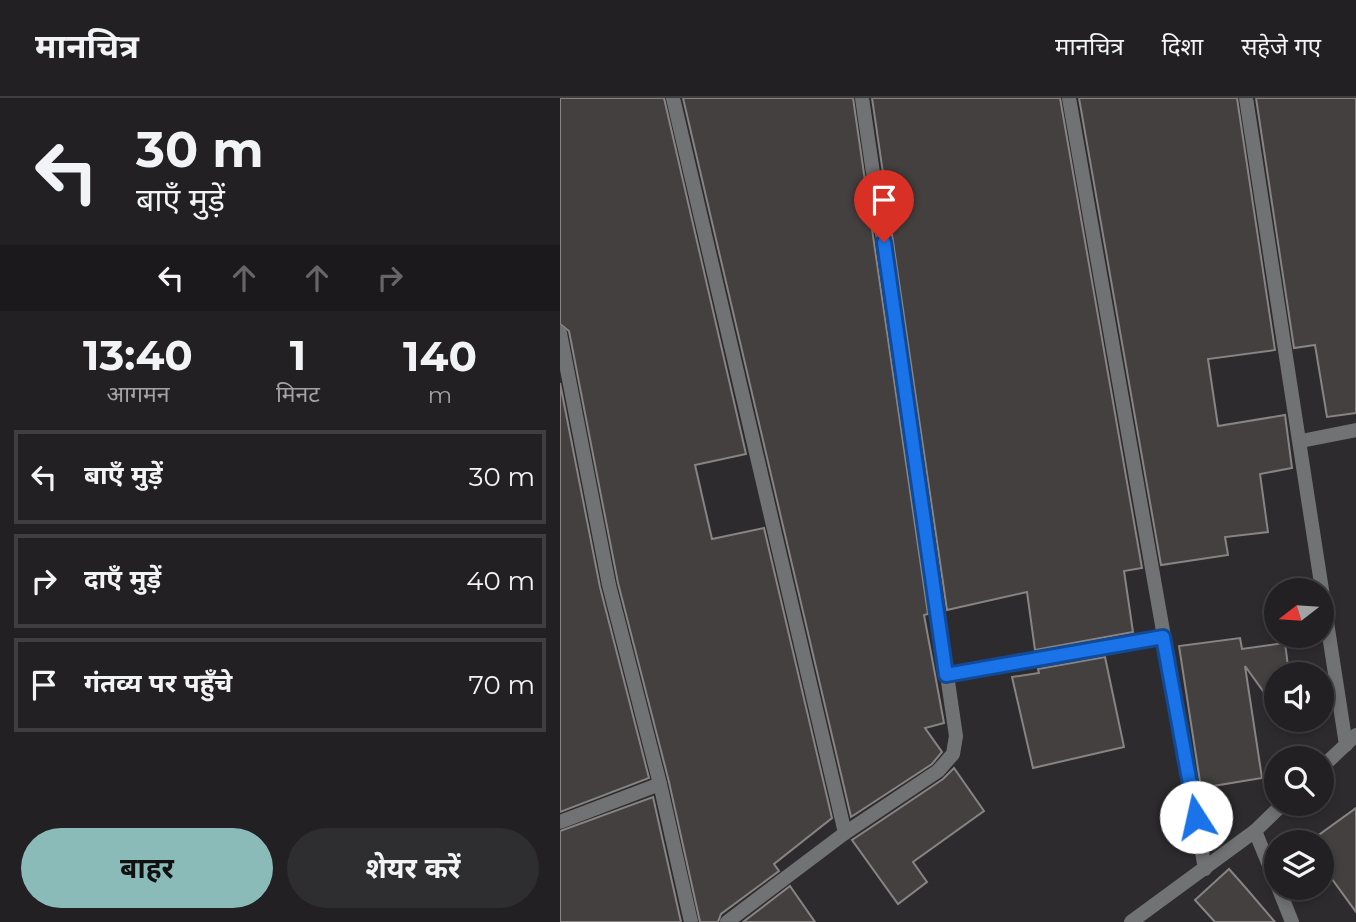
<!DOCTYPE html>
<html lang="hi">
<meta charset="utf-8">
<style>
body{margin:0;font-family:Montserrat,"Noto Sans Devanagari",sans-serif;background:#2e2d2f;color:#f1f3f6;height:100vh;display:flex;flex-direction:column;font-size:26px;white-space:nowrap}
*{box-sizing:border-box;margin:0}
p{font-size:23px;color:#a2a3a5}
.icon{flex:none;width:38px;height:38px;fill:none;stroke:currentColor;stroke-width:2;stroke-linecap:round;stroke-linejoin:round}
.map{position:relative;flex:1;overflow:hidden}
.side{display:flex;flex-direction:column;background:#222022;width:560px}
.side>*{flex:none}
.hud{background:#222022;color:#f1f3f6;overflow:hidden}
.needle{width:46px;rotate:253deg}
.buttons{position:absolute;left:704px;top:480px;display:grid;gap:14px}
.buttons a{display:grid;place-items:center;width:70px;height:70px;border-radius:50%;background:#222022;box-shadow:0 4px 10px #0003,0 0 0 2px #3f3e40;font-size:35px}
.pin{position:absolute;display:grid;place-items:center;width:60px;height:60px;color:#fff;margin:-72px -30px;border-radius:50% 50% 50% 0;rotate:-45deg;box-shadow:0 0 7px #0007}
.pin .icon{rotate:45deg}
.me{position:absolute;width:77px;margin:-38px;rotate:350deg;stroke-linejoin:round;filter:drop-shadow(0 0 5px #0008)}
.turn{display:flex;align-items:center;gap:24px;height:147px;padding:0 21px;font-size:32px}
.turn .icon{width:91px;height:91px;stroke-width:2.5}
.turn b{display:block;font-size:49px;line-height:60px}
.lanes{display:flex;align-items:center;height:66px;padding:0 21px;background:#0003;justify-content:center;gap:35px;direction:ltr}
.lanes .off{opacity:.35}
.eta{display:flex;justify-content:space-evenly;align-items:center;height:119px;text-align:center}
.eta b{font-size:42px;font-weight:700;line-height:49px}
.button{display:flex;gap:14px;margin-top:auto;padding:14px 21px}
.button a{flex:1;height:80px;border-radius:42px;background:#8bbbb9;color:#111;font-size:28px;font-weight:700;line-height:80px;text-align:center}
.button a+a{background:#2e2d2f;color:#f1f3f6}
ul{padding:0;list-style:none}
li{display:flex;align-items:center;gap:21px;height:94px;margin:0 14px 10px;padding:0 7px;border:4px solid #3f3e40;border-radius:0px}
li div{flex:1}
li b{display:block;font-size:26px}
li em{font-style:normal}
header{display:flex;align-items:center;gap:42px;box-sizing:border-box;height:98px;padding:0 35px;background:#222022;border-bottom:2px solid #3f3e40}
header strong{font-size:33px}
nav{display:flex;gap:38px;margin-inline-start:auto;font-size:24px}
main{display:flex;flex:1;min-height:0}
.map>svg:first-child{display:block}
.building{fill:#43403f;stroke:#878483;stroke-width:2}
.lines{fill:none;stroke-linecap:round;stroke-linejoin:round}
.street{stroke:#717273;stroke-width:14}
.route-casing{stroke:#114b97;stroke-width:18}
.route{stroke:#1a73e8;stroke-width:12}
</style>
<header>
<strong>मानचित्र</strong>
<nav><a>मानचित्र</a><a>दिशा</a><a>सहेजे गए</a></nav>
</header>
<main>
<section class="side">
<div class="hud">
<div class="turn"><svg class="icon" aria-label="left" viewBox="0 0 24 24"><path d="M17 20v-9H6M10 6l-5 5 5 5"/></svg><div><b>30 m</b>बाएँ मुड़ें</div></div>
<div class="lanes"><svg class="icon" aria-label="left" viewBox="0 0 24 24"><path d="M17 20v-9H6M10 6l-5 5 5 5"/></svg><svg class="icon off" aria-label="ahead" viewBox="0 0 24 24"><path d="M12 20V5M6 11l6-6 6 6"/></svg><svg class="icon off" aria-label="ahead" viewBox="0 0 24 24"><path d="M12 20V5M6 11l6-6 6 6"/></svg><svg class="icon off" aria-label="right" viewBox="0 0 24 24"><path d="M7 20v-9h11M14 6l5 5-5 5"/></svg></div>
</div>
<div class="eta">
<div><b>13:40</b><p>आगमन</p></div>
<div><b>1</b><p>मिनट</p></div>
<div><b>140</b><p>m</p></div>
</div>
<ul>
<li><svg class="icon" aria-label="left" viewBox="0 0 24 24"><path d="M17 20v-9H6M10 6l-5 5 5 5"/></svg><div><b>बाएँ मुड़ें</b></div><em>30 m</em></li>
<li><svg class="icon" aria-label="right" viewBox="0 0 24 24"><path d="M7 20v-9h11M14 6l5 5-5 5"/></svg><div><b>दाएँ मुड़ें</b></div><em>40 m</em></li>
<li><svg class="icon" aria-label="arrive" viewBox="0 0 24 24"><path d="M6 21V4h12l-3 4 3 4H6"/></svg><div><b>गंतव्य पर पहुँचे</b></div><em>70 m</em></li>
</ul>
<div class="button"><a>बाहर</a><a>शेयर करें</a></div>
</section>
<div class="map">
<svg width="796" height="824" viewBox="0 0 796 824">
<rect width="100%" height="100%" fill="#2d2b2d"/>
<g class="building">
<polygon points="0,0 104,0 186,356 135,367 152,441 204,430 272,720 214,766 219,773 161,816 158,824 140,824 109,684 58,485 9,233 0,226"/>
<polygon points="123,0 293,0 368,516 364,517 384,625 365,630 382,654 372,666 291,719"/>
<polygon points="312,0 500,0 582,470 564,473 573,534 475,552 467,494 387,512"/>
<polygon points="519,0 677,0 715,252 648,261 658,328 725,317 732,370 700,376 708,434 665,439 668,457 601,467"/>
<polygon points="696,0 796,0 796,315 767,319 755,247 734,250"/>
<polygon points="0,285 40,489 89,680 0,714"/>
<polygon points="680,540 682,551 725,545 729,576 716,576 716,611 685,568 702,680 641,690 619,548"/>
<polygon points="545,559 564,649 473,670 452,579 479,575 478,571"/>
<polygon points="394,670 424,713 353,764 367,784 338,806 292,742 383,681"/>
<polygon points="93,699 121,824 0,824 0,733"/>
<polygon points="796,710 796,814 761,766 761,744 749,744"/>
<polygon points="669,771 685,789 715,824 655,824 635,802"/>
<polygon points="230,788 255,824 183,824"/>
</g>
<g class="lines">
<g class="street">
<polyline points="113,0 285,735"/>
<polyline points="509,0 645,771"/>
<polyline points="686,0 786,647"/>
<polyline points="0,235 49,487 100,686 131,824"/>
<polyline points="741,343 796,332"/>
<polyline points="386,577 603,539"/>
<polyline points="761,670 796,637"/>
<polyline points="0,724 100,686"/>
<polyline points="695,733 716,784"/>
<polyline points="718,789 732,824"/>
<polyline points="167,824 285,735 378,673 393,656 396,638 302,0"/>
<polyline points="571,824 695,733 724,705"/>
</g>
</g>
<g class="lines">
<defs>
<polyline id="route" points="324,144 386,577 603,539 636,719"/>
</defs>
<use href="#route" class="route-casing"/>
<use href="#route" class="route"/>
</g>
</svg>
<div class="buttons">
<a><svg class="needle" viewBox="-14 -14 28 28"><path d="M0-13l5 13h-10z" fill="#e53935"/><path d="M0 13l5-13h-10z" fill="#a2a3a5"/></svg></a>
<a><svg class="icon" aria-label="sound" viewBox="0 0 24 24"><path d="M4 9h4l5-4v14l-5-4H4zM17 9q2 3 0 6"/></svg></a>
<a><svg class="icon" aria-label="search" viewBox="0 0 24 24"><circle cx="10" cy="10" r="6"/><path d="M15 15l6 6"/></svg></a>
<a><svg class="icon" aria-label="layers" viewBox="0 0 24 24"><path d="M12 4l9 5-9 5-9-5zM3 14l9 5 9-5"/></svg></a>
</div>
<div class="pin" style="left:324px;top:144px;background:#d93025"><svg class="icon" aria-label="arrive" viewBox="0 0 24 24"><path d="M6 21V4h12l-3 4 3 4H6"/></svg></div>
<svg class="me" style="left:636px;top:719px" viewBox="-20 -20 40 40"><circle r="19" fill="#fff"/><path d="M0-13L10 11 0 6-10 11z" fill="#1a73e8"/></svg>
</div>
</main>
